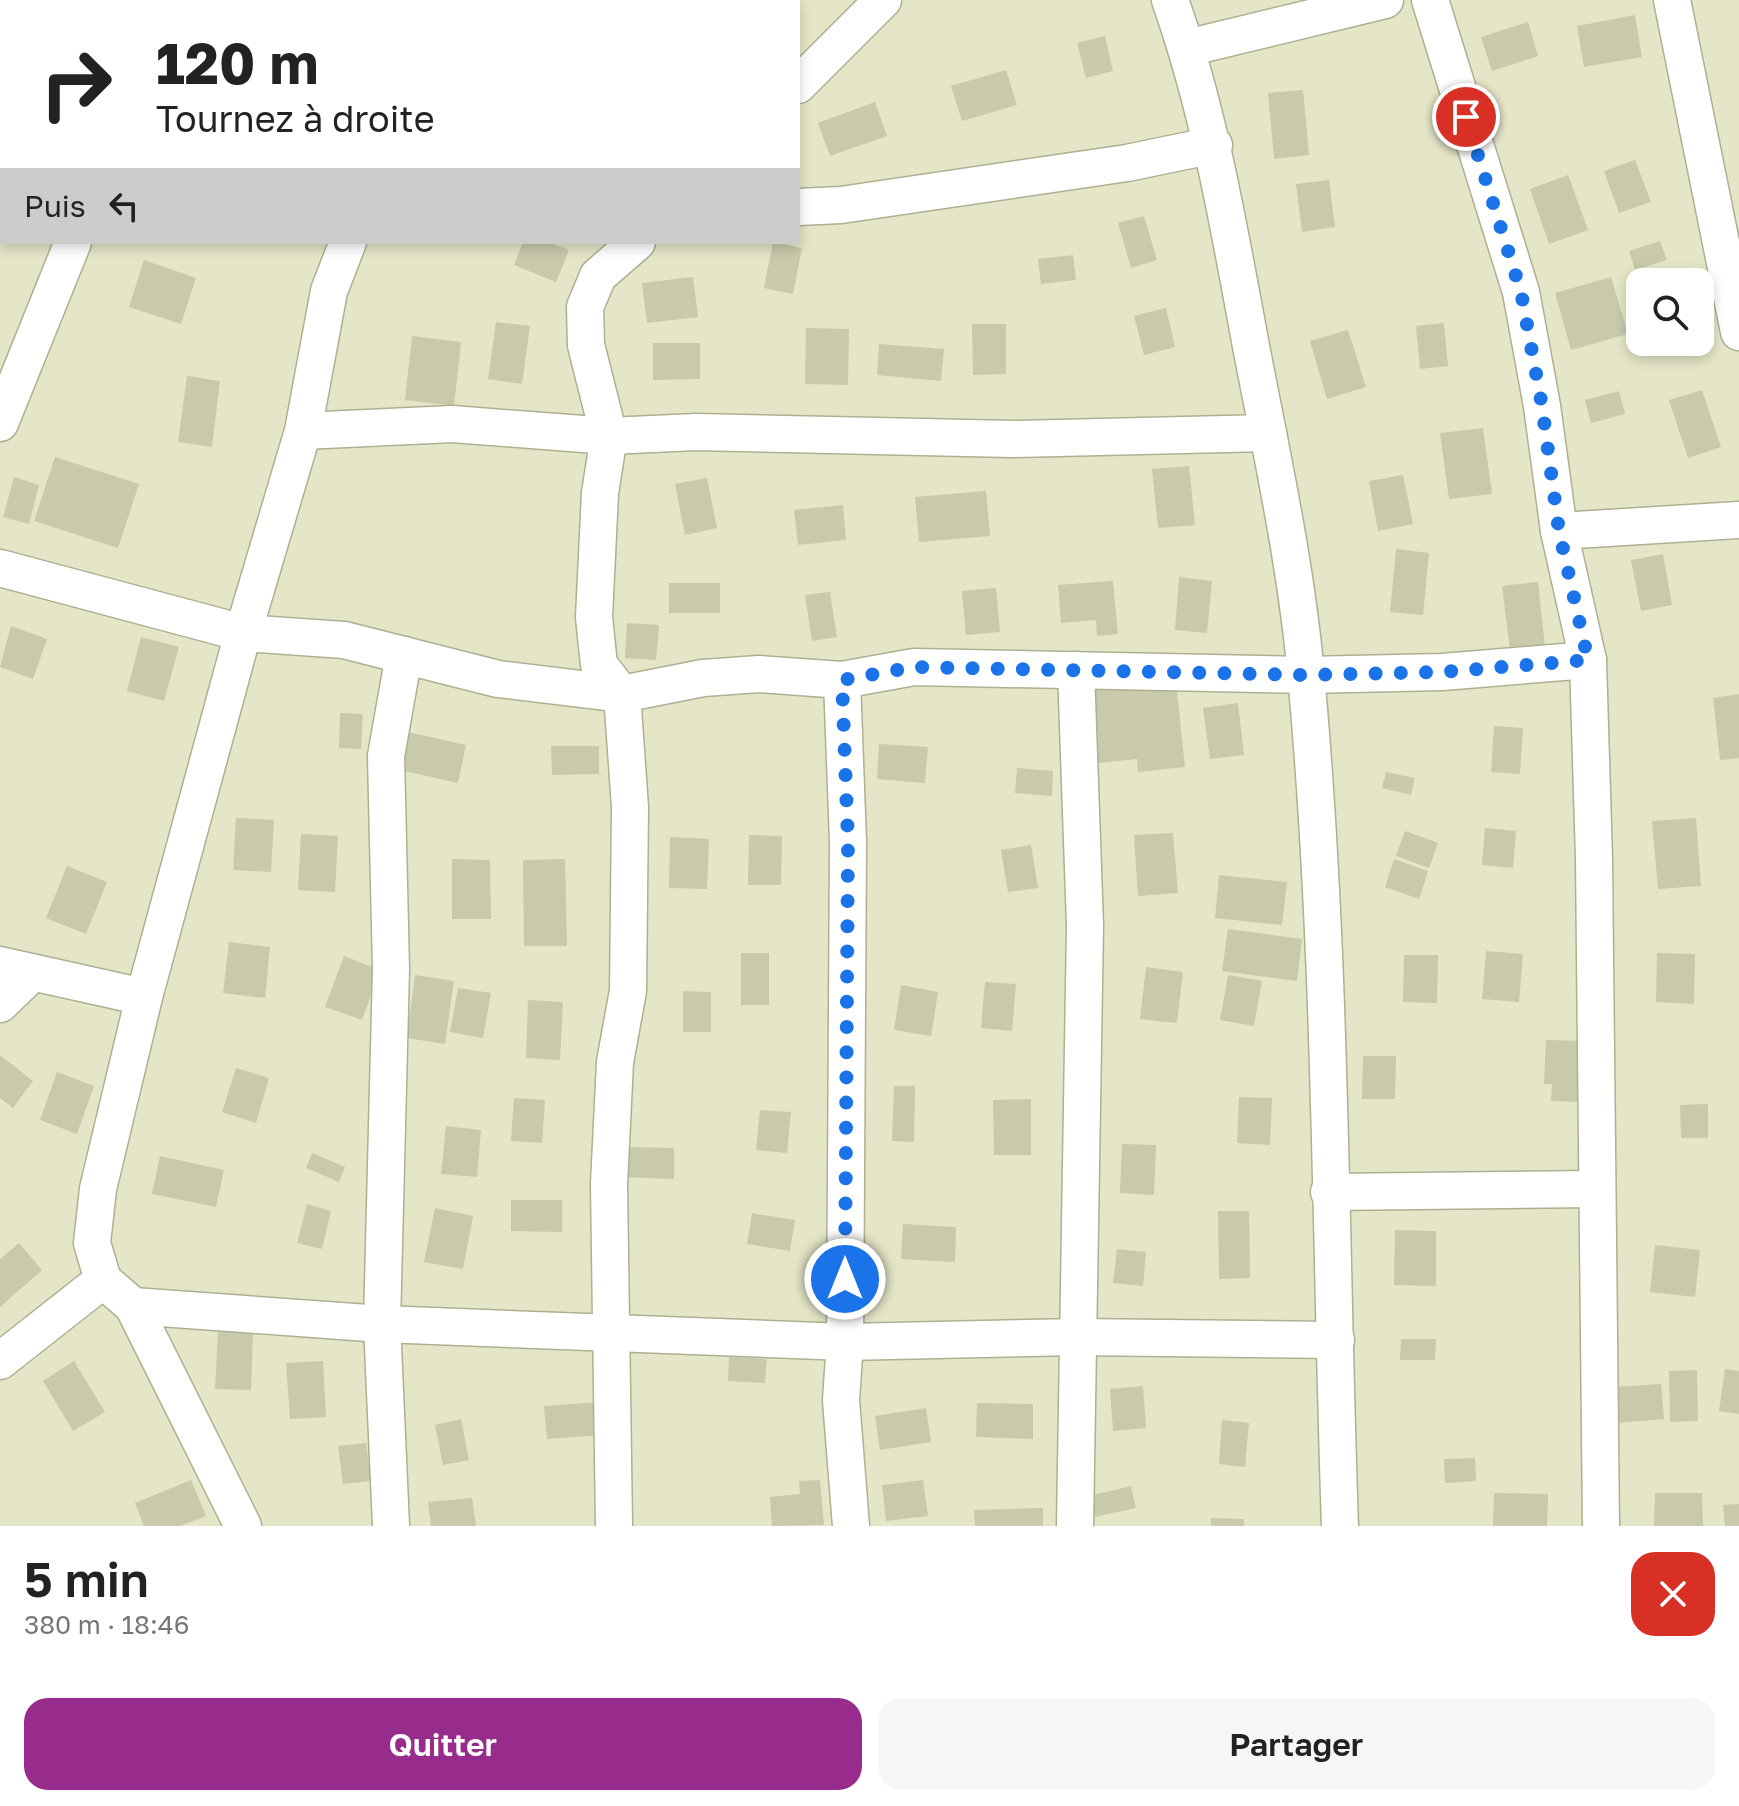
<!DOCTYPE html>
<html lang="fr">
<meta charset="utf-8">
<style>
body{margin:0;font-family:"Golos Text",sans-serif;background:#f6f6f6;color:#222;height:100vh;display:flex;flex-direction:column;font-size:30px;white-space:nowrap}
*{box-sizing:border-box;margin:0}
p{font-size:26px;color:#767676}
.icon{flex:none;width:44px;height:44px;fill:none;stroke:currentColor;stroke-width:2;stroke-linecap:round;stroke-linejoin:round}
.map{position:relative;height:1526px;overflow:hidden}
.sheet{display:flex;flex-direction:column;background:#fff;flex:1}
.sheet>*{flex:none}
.hud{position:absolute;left:0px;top:0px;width:800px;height:244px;box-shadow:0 4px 12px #0003;background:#fff;color:#222;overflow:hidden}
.controls{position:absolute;left:1626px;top:268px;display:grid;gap:16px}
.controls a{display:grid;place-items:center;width:88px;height:88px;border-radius:16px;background:#fff;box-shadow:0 4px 12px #0003;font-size:40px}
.pin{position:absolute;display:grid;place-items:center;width:68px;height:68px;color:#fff;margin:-34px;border:4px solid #fff;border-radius:50%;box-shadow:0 2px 8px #0007}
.me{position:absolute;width:88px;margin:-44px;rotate:0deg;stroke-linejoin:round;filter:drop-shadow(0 0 6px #0008)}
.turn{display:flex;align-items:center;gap:28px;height:168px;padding:0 24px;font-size:36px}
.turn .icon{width:104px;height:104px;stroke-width:2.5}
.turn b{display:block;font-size:56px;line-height:68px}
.then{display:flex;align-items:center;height:76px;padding:0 24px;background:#0003;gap:16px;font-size:30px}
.round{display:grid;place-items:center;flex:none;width:84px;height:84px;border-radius:24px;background:#f6f6f6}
.summary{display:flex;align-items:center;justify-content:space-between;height:136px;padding:0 24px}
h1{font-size:48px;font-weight:600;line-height:60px}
.primary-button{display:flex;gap:16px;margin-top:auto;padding:16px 24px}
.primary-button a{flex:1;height:92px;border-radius:24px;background:#982c8c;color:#fff;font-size:32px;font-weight:600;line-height:92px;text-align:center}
.primary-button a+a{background:#f6f6f6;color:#222}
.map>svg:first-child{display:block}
.building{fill:#c9c9ab}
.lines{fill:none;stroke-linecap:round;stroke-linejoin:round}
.minor-casing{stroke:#afaf92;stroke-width:39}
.minor{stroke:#fff;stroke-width:36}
.route{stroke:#1a73e8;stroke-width:14;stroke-dasharray:0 25.2}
</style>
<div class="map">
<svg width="1739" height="1526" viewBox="0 0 1739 1526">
<rect width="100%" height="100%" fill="#e5e6c7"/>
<g class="building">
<polygon points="1635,15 1642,57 1584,67 1577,26"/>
<polygon points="1528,22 1538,56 1492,71 1481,37"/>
<polygon points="1105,36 1113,71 1086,78 1077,43"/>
<polygon points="1006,70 1017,105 962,121 951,86"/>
<polygon points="1303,90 1309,155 1274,159 1268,93"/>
<polygon points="875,102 887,136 830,156 818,123"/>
<polygon points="1635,160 1651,202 1619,213 1604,171"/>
<polygon points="1568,175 1588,230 1549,244 1530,189"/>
<polygon points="1329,180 1335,227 1302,232 1296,184"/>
<polygon points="1144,216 1157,260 1131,268 1118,223"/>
<polygon points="1660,241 1667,260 1635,270 1629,251"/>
<polygon points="523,242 548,242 569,250 556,282 514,265"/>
<polygon points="773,242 802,248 793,294 764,288"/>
<polygon points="1073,255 1076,280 1041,284 1038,259"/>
<polygon points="144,260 196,278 181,324 129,307"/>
<polygon points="693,277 698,317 647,323 642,283"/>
<polygon points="1611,277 1628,334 1571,350 1555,293"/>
<polygon points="1166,308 1175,347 1144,355 1134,316"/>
<polygon points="496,322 530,326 522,384 488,379"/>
<polygon points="1444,323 1448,366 1420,369 1416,326"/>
<polygon points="972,324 1006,324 1006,374 973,375"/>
<polygon points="806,328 849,329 848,385 805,384"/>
<polygon points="1348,330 1366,387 1327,399 1310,341"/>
<polygon points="412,336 461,342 454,406 405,400"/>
<polygon points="653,343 700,343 700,379 653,380"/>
<polygon points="879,344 944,349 941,381 877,375"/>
<polygon points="187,376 220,381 212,447 178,442"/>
<polygon points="1702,390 1721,447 1688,458 1669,400"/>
<polygon points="1619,391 1625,414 1591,423 1585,400"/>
<polygon points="1483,428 1492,494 1449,499 1440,433"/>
<polygon points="55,457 139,484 118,548 34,521"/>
<polygon points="1189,466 1195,525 1158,528 1152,469"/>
<polygon points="1403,475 1413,524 1378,531 1369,481"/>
<polygon points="14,477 39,485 29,524 3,517"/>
<polygon points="707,478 717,528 685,535 675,484"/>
<polygon points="986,491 990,536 919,542 915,497"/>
<polygon points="843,505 846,540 798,545 794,510"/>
<polygon points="1396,549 1429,553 1423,615 1390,612"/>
<polygon points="1663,554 1672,605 1641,611 1631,560"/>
<polygon points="1179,577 1212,581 1207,633 1175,630"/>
<polygon points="1113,581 1118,634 1097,636 1096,620 1061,623 1058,585"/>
<polygon points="1538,582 1545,646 1510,650 1502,586"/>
<rect x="669" y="583" width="51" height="30"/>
<polygon points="996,588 1000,632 966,635 962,591"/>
<polygon points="830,592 837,637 812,641 805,595"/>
<polygon points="627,623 659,625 656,660 625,658"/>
<polygon points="11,626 47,639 33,679 0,667"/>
<polygon points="141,637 179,647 164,701 127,691"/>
<polygon points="1176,681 1185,767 1138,772 1137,759 1089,764 1082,690"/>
<polygon points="1739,694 1739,758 1720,760 1713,698"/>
<polygon points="1238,703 1244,755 1210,759 1203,708"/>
<polygon points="340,713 363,714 361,749 339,748"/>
<polygon points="1494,726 1523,728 1520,774 1491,772"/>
<polygon points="399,730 466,745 458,783 391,768"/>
<polygon points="879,744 928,747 925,783 877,779"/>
<polygon points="551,746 599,746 599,774 552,775"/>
<polygon points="1017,768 1053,771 1052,796 1015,793"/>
<polygon points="1386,772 1415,778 1411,795 1382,788"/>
<polygon points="236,818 274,820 271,872 233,870"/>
<polygon points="1696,818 1701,886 1658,889 1652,821"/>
<polygon points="1485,828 1516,831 1513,868 1482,865"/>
<polygon points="1405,831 1438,843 1429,868 1396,856"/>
<polygon points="1173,833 1178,893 1138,896 1134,835"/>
<polygon points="301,834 338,836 335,892 298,890"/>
<polygon points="749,835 782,836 781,885 748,885"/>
<polygon points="670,837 709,839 707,889 669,888"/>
<polygon points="1031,845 1038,888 1008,892 1001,850"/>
<polygon points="452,859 490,860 491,919 452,919"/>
<polygon points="565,859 567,946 524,946 523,860"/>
<polygon points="1394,859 1428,871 1419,899 1385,887"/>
<polygon points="67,866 107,882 86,934 46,918"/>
<polygon points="1219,875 1287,882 1282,925 1215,918"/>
<polygon points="1228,929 1302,939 1297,981 1222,971"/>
<polygon points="229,942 270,947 265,998 223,993"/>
<polygon points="1486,951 1523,954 1519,1002 1482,999"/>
<rect x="741" y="953" width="28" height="52"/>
<polygon points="1657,953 1695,954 1694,1004 1656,1002"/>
<polygon points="1404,955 1438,955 1437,1003 1403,1002"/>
<polygon points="344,956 380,970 362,1020 325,1007"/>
<polygon points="1146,967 1183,972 1177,1023 1140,1019"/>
<polygon points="415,975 454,981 445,1044 407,1038"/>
<polygon points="1228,975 1262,981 1254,1026 1220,1020"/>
<polygon points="985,982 1016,984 1012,1031 981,1028"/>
<polygon points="901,985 938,992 931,1036 894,1030"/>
<polygon points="458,988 491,993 483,1038 450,1032"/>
<polygon points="683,991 711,992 711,1032 683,1032"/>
<polygon points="528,1000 563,1002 560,1060 526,1058"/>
<polygon points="1546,1040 1584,1041 1581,1102 1551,1101 1552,1084 1544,1084"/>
<polygon points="0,1055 33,1081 13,1108 0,1098"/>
<polygon points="1363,1056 1396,1056 1395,1099 1362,1099"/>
<polygon points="236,1068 269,1078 256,1123 222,1112"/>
<polygon points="57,1072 94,1086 77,1134 40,1120"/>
<polygon points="894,1086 915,1086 914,1142 892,1141"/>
<polygon points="1239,1097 1272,1098 1270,1145 1237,1143"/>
<polygon points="514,1098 545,1100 542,1143 511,1141"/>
<polygon points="1031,1099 1031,1155 994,1155 993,1100"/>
<polygon points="1708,1104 1708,1138 1681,1138 1680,1105"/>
<polygon points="760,1110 791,1112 787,1153 756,1150"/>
<polygon points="446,1126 481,1130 477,1177 441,1174"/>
<polygon points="1122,1144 1156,1145 1154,1195 1120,1193"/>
<polygon points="624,1147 674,1148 674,1179 622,1177"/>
<polygon points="312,1153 345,1167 339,1182 306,1168"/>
<polygon points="160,1156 224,1170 216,1207 152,1194"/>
<polygon points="511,1200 562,1200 562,1232 511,1231"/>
<polygon points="307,1204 331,1211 322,1249 297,1243"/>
<polygon points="435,1208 473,1216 463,1269 424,1262"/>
<polygon points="1218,1211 1249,1211 1250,1278 1219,1279"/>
<polygon points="752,1213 795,1220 790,1251 747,1244"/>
<polygon points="903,1224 956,1227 955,1262 901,1259"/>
<polygon points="1395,1230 1436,1231 1436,1286 1394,1285"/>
<polygon points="19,1243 42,1270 0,1307 0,1259"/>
<polygon points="1655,1245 1700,1250 1695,1297 1650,1292"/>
<polygon points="1117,1249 1146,1252 1143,1286 1113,1283"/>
<polygon points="218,1332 253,1333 251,1390 215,1389"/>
<polygon points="1401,1339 1436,1339 1435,1360 1400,1360"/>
<polygon points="729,1357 767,1359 765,1383 728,1381"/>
<polygon points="74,1361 105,1412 73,1431 43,1381"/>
<polygon points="323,1361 326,1417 290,1419 286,1363"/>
<polygon points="1725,1369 1739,1371 1739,1414 1719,1411"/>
<polygon points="1697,1370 1698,1421 1670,1422 1669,1371"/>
<polygon points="1661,1384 1664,1419 1617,1423 1614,1387"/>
<polygon points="1143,1386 1146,1428 1113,1431 1110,1389"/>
<polygon points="600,1402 603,1435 547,1439 544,1406"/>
<polygon points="977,1403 1033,1404 1033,1439 976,1437"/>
<polygon points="926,1408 931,1442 880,1450 875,1416"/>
<polygon points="461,1419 469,1460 443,1465 435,1425"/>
<polygon points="1222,1420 1249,1423 1245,1467 1219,1464"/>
<polygon points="366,1443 371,1481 343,1484 338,1446"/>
<polygon points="1475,1458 1476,1481 1445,1483 1444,1459"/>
<polygon points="191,1480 206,1516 180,1526 144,1526 135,1503"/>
<polygon points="820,1480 824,1525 772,1526 770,1497 800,1494 799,1481"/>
<polygon points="923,1480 928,1516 886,1521 882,1485"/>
<polygon points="1131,1486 1136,1508 1094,1517 1089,1496"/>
<polygon points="1494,1493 1548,1494 1547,1526 1493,1526"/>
<polygon points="1655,1493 1702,1493 1703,1526 1654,1526"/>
<polygon points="472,1498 476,1526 431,1526 428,1502"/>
<polygon points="1739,1504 1739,1526 1725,1526 1723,1505"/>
<polygon points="1043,1508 1043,1526 975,1526 974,1510"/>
<polygon points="1211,1518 1244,1519 1244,1526 1211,1526"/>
</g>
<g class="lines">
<defs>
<g id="minor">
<path d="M1170,0C1210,113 1229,229 1251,346C1272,456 1296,564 1306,675C1332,958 1330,1242 1340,1526"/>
<polyline points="1430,0 1521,292 1542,406 1559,531 1588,660 1594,859 1601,1526"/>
<polyline points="1672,0 1739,332"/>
<polyline points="187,2 188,0"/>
<polyline points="536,2 537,0"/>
<polyline points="1187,48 1385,0"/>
<polyline points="798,85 883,0"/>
<polyline points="798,207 841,205 1127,163 1214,145"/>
<polyline points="0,423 73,242"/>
<polyline points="303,431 452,424 609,436 696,432 1012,439 1268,433"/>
<polyline points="1559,531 1739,520"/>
<polyline points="0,568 243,633 344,640 498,679 622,694 703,678 759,674 842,680 914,667 1306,675 1442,672 1588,660"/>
<polyline points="842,680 848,842 845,1342 841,1400 851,1526"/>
<polyline points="0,965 144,997"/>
<polyline points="0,1004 32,973"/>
<polyline points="1329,1192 1595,1189"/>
<polyline points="133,1306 382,1324 845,1342 1077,1337 1336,1340"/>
<polyline points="0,1361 103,1280"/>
<polyline points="243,1526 133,1306 103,1280 92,1243 98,1189 144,997 243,633 303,431 329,291 348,242"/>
<polyline points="391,1526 382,1324 391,969 386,756 404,655"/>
<polyline points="614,1526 609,1184 615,1062 628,991 630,807 622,694 599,665 594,617 600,493 609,436 586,345 585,307 598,276 637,242"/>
<polyline points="1075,1526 1085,925 1076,670"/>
</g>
</defs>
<use href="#minor" class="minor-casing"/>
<use href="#minor" class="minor"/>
</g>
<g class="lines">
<polyline class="route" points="845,1279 848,842 842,680 914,667 1306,675 1442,672 1588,660 1559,531 1542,406 1521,292 1466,117"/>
</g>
</svg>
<div class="controls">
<a><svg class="icon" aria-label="search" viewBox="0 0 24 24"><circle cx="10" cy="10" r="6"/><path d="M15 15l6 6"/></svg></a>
</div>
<div class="pin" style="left:1466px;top:117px;background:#d93025"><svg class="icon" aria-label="arrive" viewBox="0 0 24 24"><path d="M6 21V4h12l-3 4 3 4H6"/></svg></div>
<svg class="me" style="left:845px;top:1279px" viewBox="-20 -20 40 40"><circle r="17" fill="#1a73e8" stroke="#fff" stroke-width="3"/><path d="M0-11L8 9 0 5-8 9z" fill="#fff"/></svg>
<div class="hud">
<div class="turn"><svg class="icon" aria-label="right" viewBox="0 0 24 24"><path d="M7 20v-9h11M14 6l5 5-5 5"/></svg><div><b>120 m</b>Tournez à droite</div></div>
<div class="then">Puis<svg class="icon" aria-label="left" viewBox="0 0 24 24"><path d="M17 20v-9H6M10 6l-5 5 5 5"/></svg></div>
</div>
</div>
<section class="sheet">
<div class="summary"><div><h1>5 min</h1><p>380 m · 18:46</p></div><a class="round" style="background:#d93025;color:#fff"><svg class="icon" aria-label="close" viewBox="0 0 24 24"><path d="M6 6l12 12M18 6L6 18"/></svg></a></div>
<div class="primary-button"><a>Quitter</a><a>Partager</a></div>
</section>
